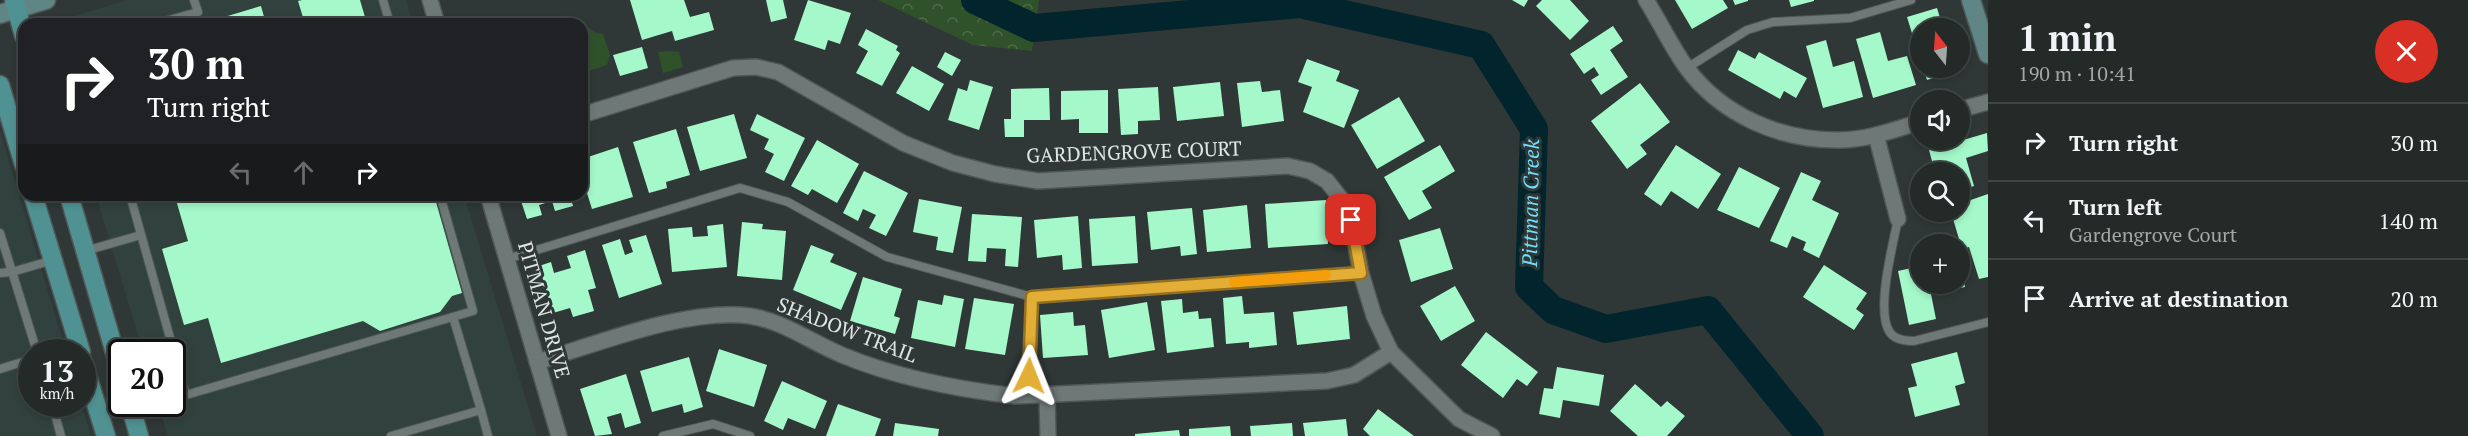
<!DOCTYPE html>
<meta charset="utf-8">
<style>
body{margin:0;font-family:"PT Serif",serif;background:#2f3634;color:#f1f3f6;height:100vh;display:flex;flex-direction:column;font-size:22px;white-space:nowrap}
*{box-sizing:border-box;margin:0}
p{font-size:20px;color:#a3a7a8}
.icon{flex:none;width:33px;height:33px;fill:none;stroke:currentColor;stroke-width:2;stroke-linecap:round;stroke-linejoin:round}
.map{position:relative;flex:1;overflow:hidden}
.sheet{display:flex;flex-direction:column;background:#232a28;width:480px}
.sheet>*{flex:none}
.hud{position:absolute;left:18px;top:18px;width:570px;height:183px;border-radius:18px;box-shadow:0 3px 9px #0003,0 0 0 2px #404645;background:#202124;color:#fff;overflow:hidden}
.needle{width:39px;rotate:343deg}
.fabs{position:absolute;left:1910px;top:18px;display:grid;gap:12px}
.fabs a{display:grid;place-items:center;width:60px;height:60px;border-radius:50%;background:#232a28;box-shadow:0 3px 9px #0003,0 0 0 2px #404645;font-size:30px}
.speed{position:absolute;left:18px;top:339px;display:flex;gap:12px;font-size:30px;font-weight:700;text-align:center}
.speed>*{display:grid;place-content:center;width:78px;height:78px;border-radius:50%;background:#232a28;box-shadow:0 3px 9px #0003,0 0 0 2px #404645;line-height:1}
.speed small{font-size:15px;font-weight:400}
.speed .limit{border:3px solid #111;border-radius:9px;background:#fff;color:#111}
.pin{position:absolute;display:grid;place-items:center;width:51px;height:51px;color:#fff;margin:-26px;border-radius:12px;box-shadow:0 3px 9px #0006}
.me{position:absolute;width:66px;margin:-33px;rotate:2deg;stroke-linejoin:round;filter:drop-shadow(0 0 4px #0008)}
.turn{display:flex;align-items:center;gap:21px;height:126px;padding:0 30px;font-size:27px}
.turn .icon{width:78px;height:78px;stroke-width:2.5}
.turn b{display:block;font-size:42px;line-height:51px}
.lanes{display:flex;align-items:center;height:57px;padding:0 30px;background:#0003;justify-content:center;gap:30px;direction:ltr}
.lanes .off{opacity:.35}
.round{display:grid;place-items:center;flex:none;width:63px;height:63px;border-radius:32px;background:#2f3634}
.headline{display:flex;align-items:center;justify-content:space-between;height:102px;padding:0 30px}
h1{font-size:36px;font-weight:700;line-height:45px}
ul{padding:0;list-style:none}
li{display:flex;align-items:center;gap:18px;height:78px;padding:0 30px;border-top:2px solid #404645}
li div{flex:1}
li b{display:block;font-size:22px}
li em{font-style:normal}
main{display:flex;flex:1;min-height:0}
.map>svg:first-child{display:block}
.built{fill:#31423e}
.green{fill:#30522a}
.forest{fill:url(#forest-crowns)}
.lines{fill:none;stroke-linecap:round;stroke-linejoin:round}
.river{stroke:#02252d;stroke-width:28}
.building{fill:#a4f8ca}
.lane-casing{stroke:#4f5655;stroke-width:10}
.street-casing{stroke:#4f5655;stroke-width:18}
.secondary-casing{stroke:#4f5655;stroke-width:21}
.primary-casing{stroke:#4f5655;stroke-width:21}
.lane{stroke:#6e7876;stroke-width:8}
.street{stroke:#6e7876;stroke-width:15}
.secondary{stroke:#5f8584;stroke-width:18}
.primary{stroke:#509293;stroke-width:18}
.route-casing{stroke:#947122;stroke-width:15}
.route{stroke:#e3ae35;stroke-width:10}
.slow{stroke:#f59e0b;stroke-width:10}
.labels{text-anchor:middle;stroke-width:6;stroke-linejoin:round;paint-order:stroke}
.street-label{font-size:20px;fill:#e0e5e4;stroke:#2f3836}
.water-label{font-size:21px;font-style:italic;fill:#70defa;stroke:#2f3836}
</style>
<main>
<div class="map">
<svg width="1988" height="436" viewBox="0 0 1988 436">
<defs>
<pattern id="forest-crowns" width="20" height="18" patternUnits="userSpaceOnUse" patternTransform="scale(1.5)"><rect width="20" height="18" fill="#30522a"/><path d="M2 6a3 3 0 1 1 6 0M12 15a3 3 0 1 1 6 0" fill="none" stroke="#4e6b49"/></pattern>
</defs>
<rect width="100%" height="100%" fill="#2f3836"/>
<g class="built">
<polygon points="128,0 406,0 413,24 48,24"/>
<polygon points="0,131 66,352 32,352 32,404 81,404 91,436 0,436"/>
<polygon points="96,195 464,195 537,436 168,436 158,404 172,404 172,352 143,352"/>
</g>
<g class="green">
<polygon points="553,21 580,22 596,33 603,34 610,55 607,65 582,73 582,24 544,24"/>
<polygon points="670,51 679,52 683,67 663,73 658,52"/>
</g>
<polygon class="forest" points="878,0 1039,0 1032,51 973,45"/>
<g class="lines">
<polyline class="river" points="975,0 1034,28 1300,4 1481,45 1534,129 1529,287 1553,310 1606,329 1708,310 1810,436"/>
</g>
<g class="building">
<polygon points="302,0 360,0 367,24 305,24 298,1"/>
<polygon points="630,0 684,0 690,17 709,12 714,30 675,41 672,31 642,40"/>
<polygon points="766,0 783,0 787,18 771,22"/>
<polygon points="808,0 851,13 840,44 828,40 825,50 794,40"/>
<polygon points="1512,0 1528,0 1524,7"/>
<polygon points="1542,0 1570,0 1589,21 1570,40 1536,6"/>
<polygon points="1675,0 1723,0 1728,8 1692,29"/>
<polygon points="1733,0 1748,0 1748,1 1735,5"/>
<polygon points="1789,0 1814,0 1814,1 1791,7"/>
<polygon points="261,6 266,24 223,24 221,18"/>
<polygon points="1937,8 1940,18 1928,21 1931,28 1920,28 1919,56 1907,17"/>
<polygon points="490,19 491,24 474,24 474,23"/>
<polygon points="1613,26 1623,41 1610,50 1628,77 1601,95 1591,80 1599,75 1594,67 1584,74 1570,54"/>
<polygon points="866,29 898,46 896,50 900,53 882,86 856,73 868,51 858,45"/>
<polygon points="1880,32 1888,61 1907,56 1916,85 1873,98 1856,39"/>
<polygon points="1826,40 1833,67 1854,61 1863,97 1823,108 1806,46"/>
<polygon points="642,47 648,68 620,76 613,55"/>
<polygon points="1738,50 1755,59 1759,52 1807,78 1796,98 1784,91 1780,99 1728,70"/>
<polygon points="1960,50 1965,68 1927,80 1923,68 1959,68"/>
<polygon points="945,52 961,60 952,76 937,67"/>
<polygon points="1307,59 1340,71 1336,81 1359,90 1344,128 1303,112 1312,87 1298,82"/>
<polygon points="912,66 944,84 929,111 896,93"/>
<polygon points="970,80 993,87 979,130 948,120 958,88 967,91"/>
<polygon points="1260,81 1262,92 1280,90 1284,121 1242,127 1237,83"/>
<polygon points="1220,82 1224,116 1177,121 1173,87"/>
<polygon points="1640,83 1670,122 1640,145 1647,154 1627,169 1591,121"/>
<polygon points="1158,87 1160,120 1138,121 1138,134 1121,135 1118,89"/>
<polygon points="1049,88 1050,120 1024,120 1024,137 1005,137 1004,119 1011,119 1011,89"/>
<polygon points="1108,90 1108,133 1079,133 1079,119 1061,120 1061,91"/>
<polygon points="1399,97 1425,141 1377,169 1351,125"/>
<polygon points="734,114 747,158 700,171 687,127"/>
<polygon points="757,114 805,138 784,181 765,172 774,154 764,149 769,139 750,130"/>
<polygon points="676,129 690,175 666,182 667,188 649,193 633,142"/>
<polygon points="1987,133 1988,151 1966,158 1974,186 1959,191 1959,172 1935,172 1929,150"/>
<polygon points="817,140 859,164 837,203 812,189 808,195 791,186"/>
<polygon points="1440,145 1455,171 1422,191 1432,208 1409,220 1384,177"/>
<polygon points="1676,145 1721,174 1698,209 1671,191 1661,206 1644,194"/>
<polygon points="618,147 633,197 592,209 582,177 582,159"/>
<polygon points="1739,167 1780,188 1759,228 1717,210"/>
<polygon points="864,171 908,193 886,236 869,228 876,215 863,209 858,221 843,213"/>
<polygon points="1801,172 1821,181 1812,200 1839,213 1819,258 1803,250 1806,242 1792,236 1787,248 1770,241"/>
<polygon points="1988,194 1988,277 1979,279 1969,247 1962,249 1951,212 1959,212 1959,204"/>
<polygon points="195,195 434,195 462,293 452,296 440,312 380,331 363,321 221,363 208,318 184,325 162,249 188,241 176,200"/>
<polygon points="519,195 570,195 573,206 555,211 552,201 539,205 542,215 527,219"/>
<polygon points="919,199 962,207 953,253 936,250 938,237 913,232"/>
<polygon points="1326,200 1328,244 1268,248 1265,204"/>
<polygon points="1247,205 1251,248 1207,252 1203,210"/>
<polygon points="1192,208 1197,254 1181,256 1180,246 1151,250 1147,212"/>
<polygon points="972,214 1022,217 1018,267 1005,266 1006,249 987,248 986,262 968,261"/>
<polygon points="1078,216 1082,268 1063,270 1062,255 1037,258 1034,220"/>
<polygon points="1135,216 1138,263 1092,266 1089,219"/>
<polygon points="742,222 763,224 762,229 786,231 782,280 737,276"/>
<polygon points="723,224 727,267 672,272 668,229 692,227 693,237 708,236 707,226"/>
<polygon points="1440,228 1453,269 1411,282 1399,240"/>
<polygon points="646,235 662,284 619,298 602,245 620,239 625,255 633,252 629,240"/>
<polygon points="811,245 834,254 830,262 857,273 841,310 793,290"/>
<polygon points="585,250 596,288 588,290 594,311 573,317 570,308 553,313 539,266 551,262 554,273 571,268 567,256"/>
<polygon points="1960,264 1965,287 1931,294 1936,319 1909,325 1898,271 1920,266 1920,284 1959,284"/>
<polygon points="1824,265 1867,293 1856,309 1864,315 1854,330 1803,297"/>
<polygon points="863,277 902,289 894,316 900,318 895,334 850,321"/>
<polygon points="1455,286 1475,321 1441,341 1420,306"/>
<polygon points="944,295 964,299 955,347 911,338 918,300 942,305"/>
<polygon points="1242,296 1244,314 1274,312 1277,345 1249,348 1249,342 1226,344 1223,298"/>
<polygon points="974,298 1014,304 1005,355 965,349"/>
<polygon points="1182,299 1183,313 1198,311 1199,319 1211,318 1214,347 1167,353 1161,301"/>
<polygon points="1147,302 1155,350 1109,358 1101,310"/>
<polygon points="1347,306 1350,339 1297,345 1293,312"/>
<polygon points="1073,312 1074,326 1085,325 1088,355 1043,358 1040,315"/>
<polygon points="1486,332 1538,372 1527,386 1517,379 1503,398 1461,365"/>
<polygon points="719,349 767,365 754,407 706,391"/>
<polygon points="1957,352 1965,383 1955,386 1960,405 1915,417 1908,388 1917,386 1911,364"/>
<polygon points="689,357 703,407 684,413 682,404 652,412 640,371"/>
<polygon points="1557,367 1604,375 1599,406 1563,400 1560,418 1539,414 1544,388 1553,389"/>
<polygon points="626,374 641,423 625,428 621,413 607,417 612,434 595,436 580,389"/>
<polygon points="782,381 827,401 815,429 788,418 783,430 764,421"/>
<polygon points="1635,384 1661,407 1667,401 1685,416 1667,436 1638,436 1610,411"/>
<polygon points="838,404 881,419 875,436 826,436"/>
<polygon points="1378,409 1414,436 1370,436 1363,429"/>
<polygon points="1346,419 1348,436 1305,436 1303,423"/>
<polygon points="895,423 939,429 938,436 893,436"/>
<polygon points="1292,423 1293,436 1251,436 1250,426"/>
<polygon points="1230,426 1231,436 1189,436 1189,429"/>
<polygon points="1179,430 1180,436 1135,436 1135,434"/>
</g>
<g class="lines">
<defs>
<g id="lane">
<polyline points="383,0 390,24"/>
<polyline points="155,24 198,12 194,0"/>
<polyline points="1687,68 1747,30 1773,22 1850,18 1911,0"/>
<polyline points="130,195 186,395 473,311 440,195"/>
<path d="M1898,219C1893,244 1876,309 1889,331C1894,340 1905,341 1914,341L1988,322"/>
<polyline points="0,233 37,352"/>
<polyline points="85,251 141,235"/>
<polyline points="507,259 740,188 788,202 887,257 1032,297 1361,273"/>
<polyline points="0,273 12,272 53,260"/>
<polyline points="52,352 78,344"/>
<polyline points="0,369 32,359"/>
<polyline points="1028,396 1032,297"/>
<polyline points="52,404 61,436"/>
<polyline points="481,410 488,436"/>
<polyline points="391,436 481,410 453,317"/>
<polyline points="663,436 713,424 750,436"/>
</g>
<g id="street">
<polyline points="430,0 437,24"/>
<path d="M1646,0C1660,22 1671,46 1686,67C1721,115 1781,141 1839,140C1867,140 1894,130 1920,122"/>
<polyline points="1959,110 1988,102"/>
<polyline points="582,115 733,68 756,67 778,72 903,143 953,163 995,174 1038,181 1288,166 1310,171 1327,181 1342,200 1351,220 1361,273 1374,316 1391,352 1459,419 1492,436"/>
<polyline points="1876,135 1898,219"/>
<polyline points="488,195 559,436"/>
<path d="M537,362C597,344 689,307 750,316C783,321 811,342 842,355C897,378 955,389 1015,396L1327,381L1354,375L1391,352"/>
<polyline points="1047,396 1048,436"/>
</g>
<g id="secondary">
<polyline points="1971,0 1988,54"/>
<polyline points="0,14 46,0"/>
</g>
<g id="primary">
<polyline points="14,0 24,36"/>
<polyline points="0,85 24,165"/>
<polyline points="33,195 81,352"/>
<polyline points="69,195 122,377"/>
<polyline points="82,359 106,436"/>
<polyline points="130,404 139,436"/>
</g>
</defs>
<use href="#lane" class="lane-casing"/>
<use href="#street" class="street-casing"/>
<use href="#secondary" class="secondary-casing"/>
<use href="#primary" class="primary-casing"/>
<use href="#lane" class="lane"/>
<use href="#street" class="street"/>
<use href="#secondary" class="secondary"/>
<use href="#primary" class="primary"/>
</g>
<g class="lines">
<defs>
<polyline id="route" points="1029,376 1032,297 1361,273 1351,220"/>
</defs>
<use href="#route" class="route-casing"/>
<use href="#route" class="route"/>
<polyline class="slow" points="1234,282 1326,275"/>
</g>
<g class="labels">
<g class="street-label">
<text transform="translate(1134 152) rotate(-2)" y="7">GARDENGROVE COURT</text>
<text transform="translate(544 310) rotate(74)" y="7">PITMAN DRIVE</text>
<text transform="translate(847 330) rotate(21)" y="7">SHADOW TRAIL</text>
</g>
<g class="water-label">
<text transform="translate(1531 203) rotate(-89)" y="7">Pittman Creek</text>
</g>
</g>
</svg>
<div class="fabs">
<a><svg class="needle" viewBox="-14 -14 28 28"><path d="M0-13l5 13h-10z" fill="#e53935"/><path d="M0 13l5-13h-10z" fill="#a3a7a8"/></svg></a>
<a><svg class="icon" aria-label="sound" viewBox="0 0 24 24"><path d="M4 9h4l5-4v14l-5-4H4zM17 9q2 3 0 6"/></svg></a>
<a><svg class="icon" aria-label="search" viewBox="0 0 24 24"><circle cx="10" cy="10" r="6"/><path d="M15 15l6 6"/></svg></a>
<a>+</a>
</div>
<div class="speed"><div>13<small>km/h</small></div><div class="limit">20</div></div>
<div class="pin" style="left:1351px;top:220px;background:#d93025"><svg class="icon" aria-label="arrive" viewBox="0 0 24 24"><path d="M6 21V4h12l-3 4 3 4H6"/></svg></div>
<svg class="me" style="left:1029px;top:376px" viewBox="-20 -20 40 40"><path d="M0-17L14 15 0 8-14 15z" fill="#e3ae35" stroke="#fff" stroke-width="4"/></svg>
<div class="hud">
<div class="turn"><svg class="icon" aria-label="right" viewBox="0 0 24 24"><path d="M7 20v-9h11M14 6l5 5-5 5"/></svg><div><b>30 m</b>Turn right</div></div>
<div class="lanes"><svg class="icon off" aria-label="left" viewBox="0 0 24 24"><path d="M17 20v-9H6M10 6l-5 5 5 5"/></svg><svg class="icon off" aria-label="ahead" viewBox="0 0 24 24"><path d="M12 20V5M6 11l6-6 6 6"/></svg><svg class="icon" aria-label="right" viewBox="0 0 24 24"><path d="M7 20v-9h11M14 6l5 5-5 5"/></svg></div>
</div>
</div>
<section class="sheet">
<div class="headline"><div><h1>1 min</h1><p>190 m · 10:41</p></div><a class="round" style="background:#d93025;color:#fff"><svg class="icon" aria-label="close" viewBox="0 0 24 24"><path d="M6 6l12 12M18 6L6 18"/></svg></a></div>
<ul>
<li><svg class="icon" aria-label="right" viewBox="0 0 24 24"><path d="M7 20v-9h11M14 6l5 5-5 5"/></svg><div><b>Turn right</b></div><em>30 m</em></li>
<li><svg class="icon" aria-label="left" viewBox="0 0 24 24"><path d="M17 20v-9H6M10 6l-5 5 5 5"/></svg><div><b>Turn left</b><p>Gardengrove Court</p></div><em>140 m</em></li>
<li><svg class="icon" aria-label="arrive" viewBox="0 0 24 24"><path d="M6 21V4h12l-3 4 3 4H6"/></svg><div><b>Arrive at destination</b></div><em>20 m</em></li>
</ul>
</section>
</main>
